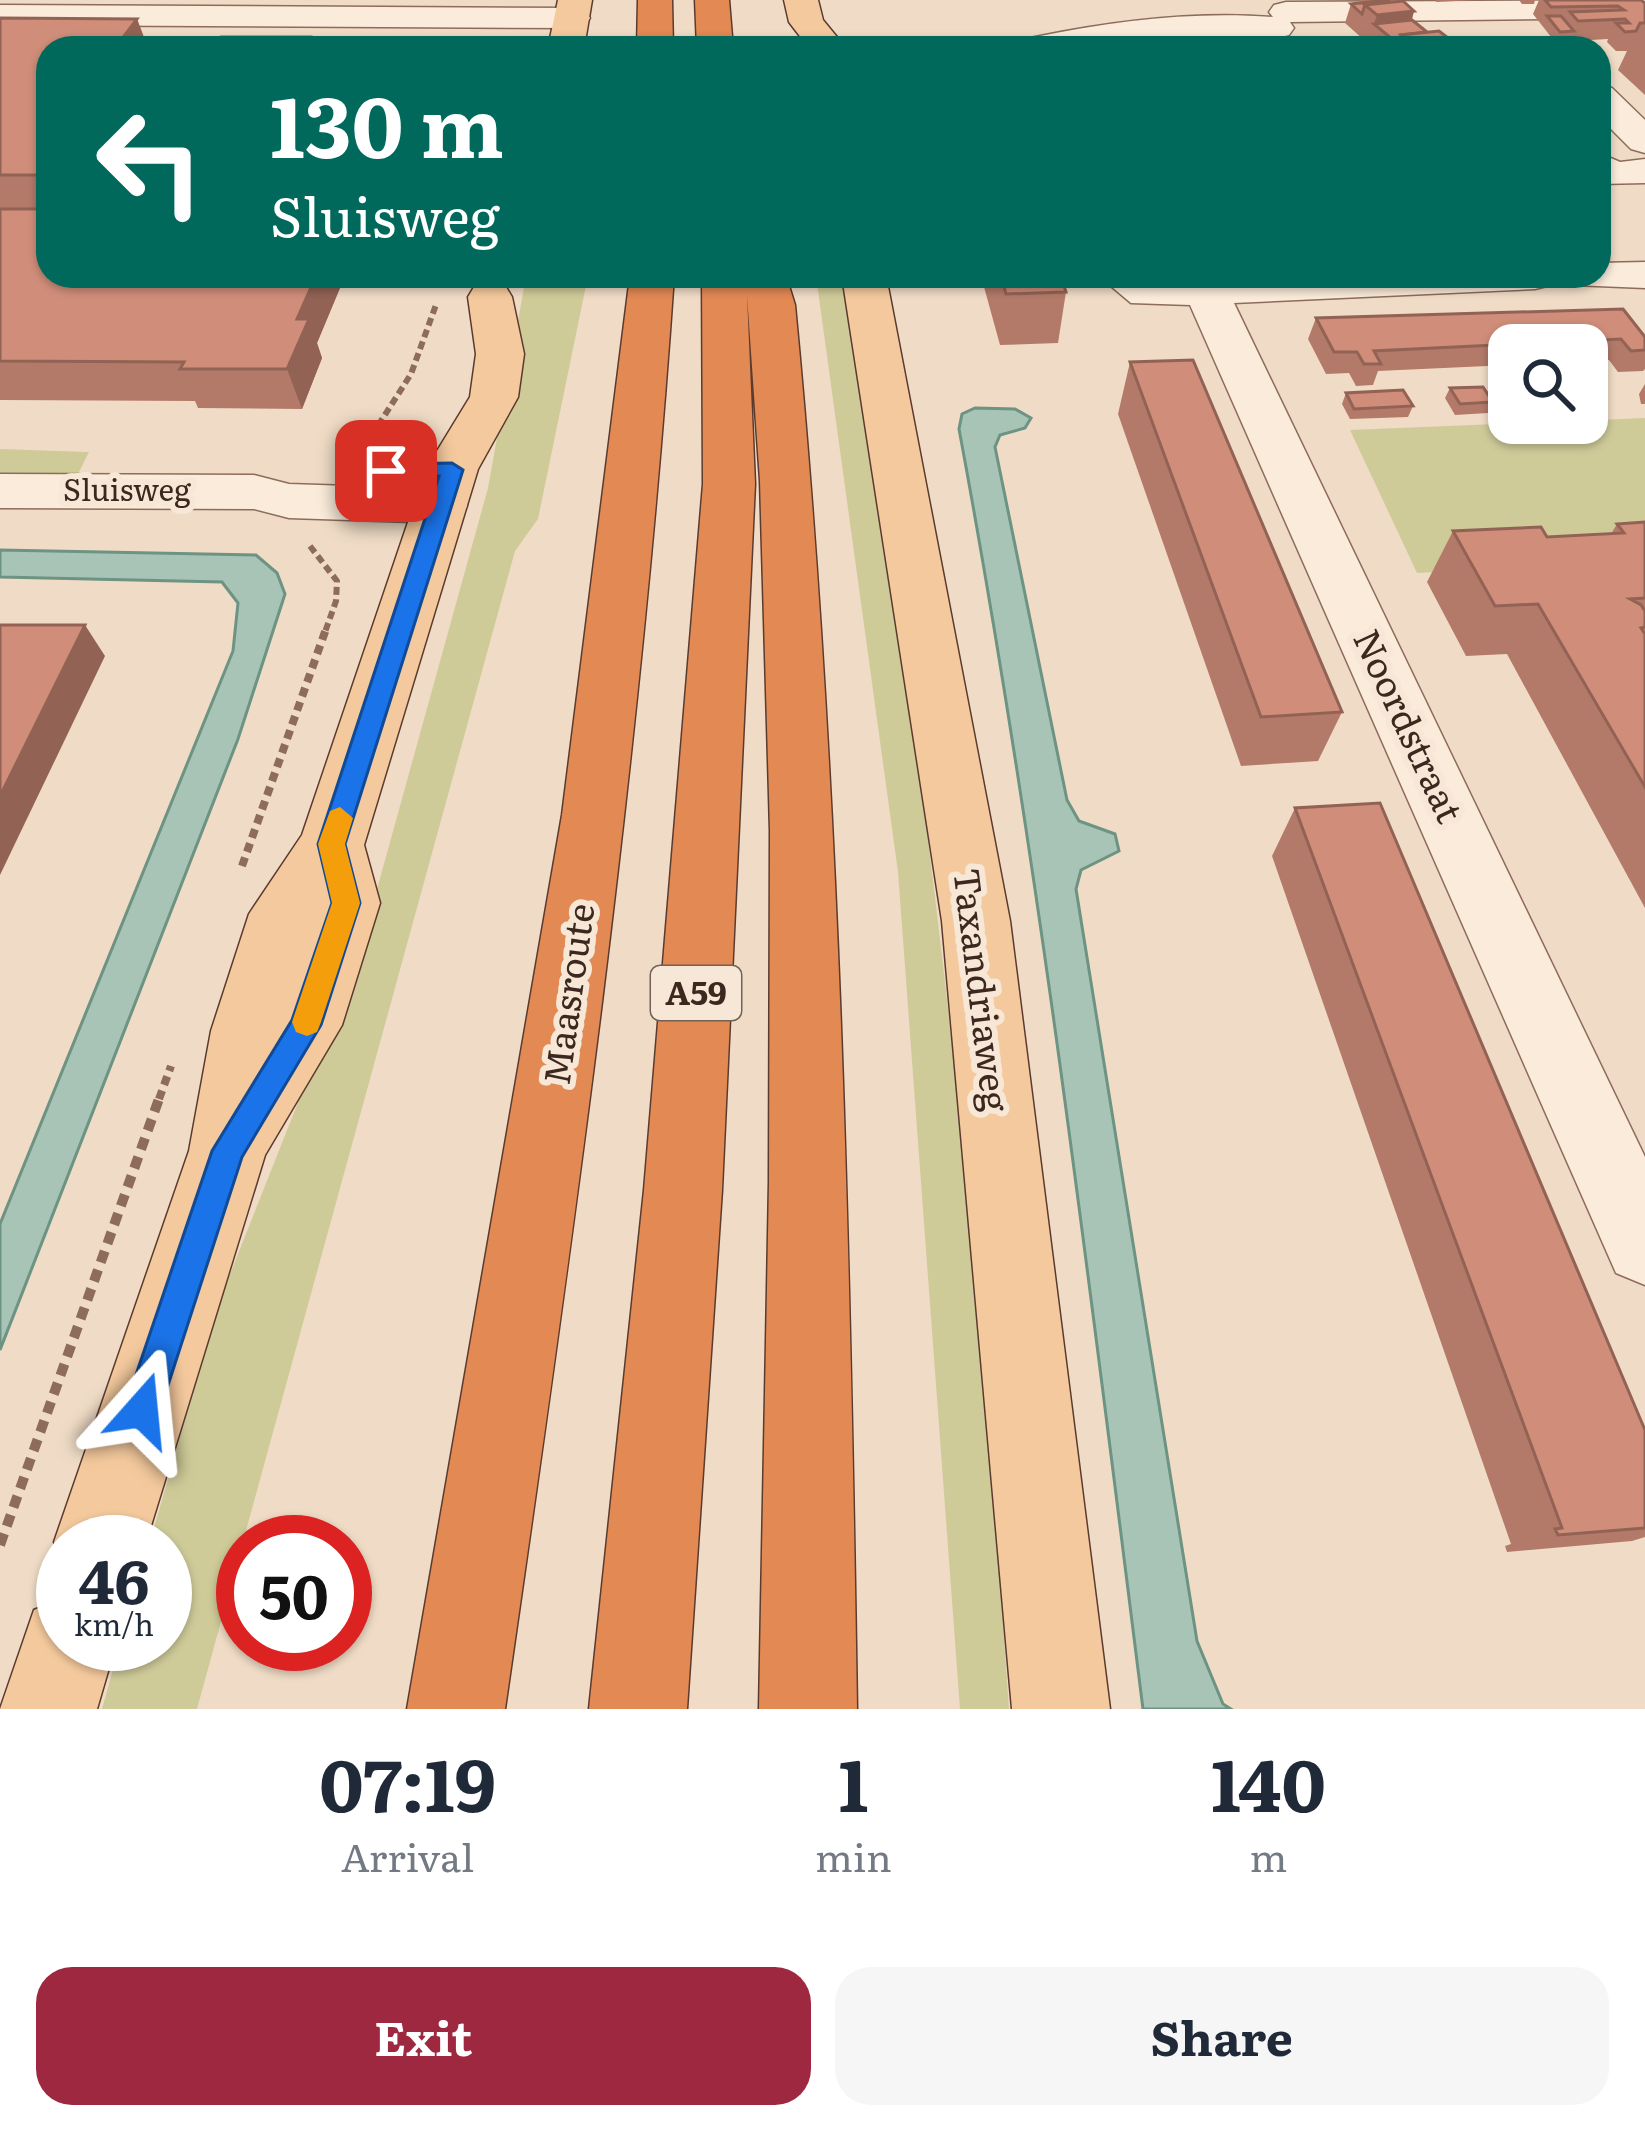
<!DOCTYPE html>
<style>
body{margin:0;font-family:Literata,serif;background:#f6f6f7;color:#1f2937;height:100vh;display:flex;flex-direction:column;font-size:45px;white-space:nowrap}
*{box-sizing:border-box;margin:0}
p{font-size:39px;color:#747a83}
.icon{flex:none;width:66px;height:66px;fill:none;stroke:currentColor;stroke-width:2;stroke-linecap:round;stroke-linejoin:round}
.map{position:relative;height:1709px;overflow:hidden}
.side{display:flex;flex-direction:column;background:#fff;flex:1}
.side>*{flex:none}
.guide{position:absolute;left:36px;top:36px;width:1575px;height:252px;border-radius:36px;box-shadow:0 3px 9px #0004;background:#00695c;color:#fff;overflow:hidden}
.buttons{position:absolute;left:1488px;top:324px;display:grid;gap:24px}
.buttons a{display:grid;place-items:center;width:120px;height:120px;border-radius:24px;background:#fff;box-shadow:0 3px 9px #0004;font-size:60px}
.speed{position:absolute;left:36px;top:1515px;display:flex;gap:24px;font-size:60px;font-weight:700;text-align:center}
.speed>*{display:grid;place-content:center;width:156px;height:156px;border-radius:50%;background:#fff;box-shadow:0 3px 9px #0004;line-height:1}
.speed small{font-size:30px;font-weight:400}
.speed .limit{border:18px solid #d22;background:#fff;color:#111}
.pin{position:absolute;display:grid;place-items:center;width:102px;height:102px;color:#fff;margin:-51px;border-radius:24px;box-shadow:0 6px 18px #0006}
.me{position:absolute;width:132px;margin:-66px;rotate:18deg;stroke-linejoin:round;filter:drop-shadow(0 0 9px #0008)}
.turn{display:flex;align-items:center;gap:42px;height:252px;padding:0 36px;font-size:54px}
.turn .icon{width:156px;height:156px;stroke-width:2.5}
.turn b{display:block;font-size:84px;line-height:102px}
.eta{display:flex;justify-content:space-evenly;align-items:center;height:204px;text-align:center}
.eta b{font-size:72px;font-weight:700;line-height:84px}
.primary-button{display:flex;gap:24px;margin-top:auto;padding:24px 36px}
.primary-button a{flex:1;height:138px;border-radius:36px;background:#9e283f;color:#fff;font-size:48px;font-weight:700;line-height:138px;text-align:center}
.primary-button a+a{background:#f6f6f7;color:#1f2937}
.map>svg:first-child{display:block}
.green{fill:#cfcb99}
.water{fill:#a8c4b6;stroke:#6d9383;stroke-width:3}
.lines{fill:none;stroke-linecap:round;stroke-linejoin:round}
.minor-casing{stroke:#8d6c5b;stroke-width:3}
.major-casing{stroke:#5b3b2f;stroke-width:3}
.highway-casing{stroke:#5b3b2f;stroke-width:3}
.path-far2{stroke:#8d6c5b;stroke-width:6;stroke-dasharray:8 4.5;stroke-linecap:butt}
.path-far1{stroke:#8d6c5b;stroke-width:8;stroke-dasharray:9 6;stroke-linecap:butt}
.path{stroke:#8d6c5b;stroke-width:10;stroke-dasharray:12 8;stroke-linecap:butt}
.minor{fill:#faebda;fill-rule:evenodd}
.major{fill:#f4c99d;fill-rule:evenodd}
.highway{fill:#e28954;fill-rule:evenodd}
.wall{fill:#b37a69}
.shaded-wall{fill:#926355}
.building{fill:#d08e7a;stroke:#926355;stroke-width:3}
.route{fill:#1a73e8;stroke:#114b97;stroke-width:3}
.slow{fill:#f59e0b}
.labels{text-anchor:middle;stroke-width:12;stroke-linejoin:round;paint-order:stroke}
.far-street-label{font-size:30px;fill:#3c281f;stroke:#f7e7d6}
.shield{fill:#f7e7d6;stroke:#746156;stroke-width:3}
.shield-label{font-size:33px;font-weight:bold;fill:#3c281f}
.street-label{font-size:36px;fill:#3c281f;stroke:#f7e7d6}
</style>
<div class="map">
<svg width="1645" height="1709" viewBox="0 0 1645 1709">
<rect width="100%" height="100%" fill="#f0dcc6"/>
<g class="green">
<polygon points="526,276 588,276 538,519 515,551 197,1709 102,1709 120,1644 165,1644 165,1542 150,1542 217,1307 364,936 488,488"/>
<path d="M816,276H843C928,750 977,1228 1009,1709H960L898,872Z"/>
<polygon points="1645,418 1645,562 1417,573 1350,430"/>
<polygon points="0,449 89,452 76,478 0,477"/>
</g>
<g class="water">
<path d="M975,408L1015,409L1031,418L1025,428L1000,435L995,447L1067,800L1079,821L1115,834L1119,851L1081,870L1076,889L1197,1641L1223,1704L1231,1709H1143C1089,1281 1038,853 959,429L962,414Z"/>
<polygon points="0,550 256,555 277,573 285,594 238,739 0,1350 0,1224 233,651 238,603 222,582 0,577"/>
</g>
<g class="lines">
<defs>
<g id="minor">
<path d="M1645,0V18L1290,22L1294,28L1289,35L1277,38C1190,32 1104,48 1017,48L1022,40L1035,37C1113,21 1193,11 1273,17L1269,12L1274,5L1286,2Z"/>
<polygon points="0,5 573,8 585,11 590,18 585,25 573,28 0,25"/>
<polygon points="1599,85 1612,88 1645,120 1645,153 1631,149 1599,117"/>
<polygon points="1599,153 1620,162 1645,159 1645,183 1599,184"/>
<polygon points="1645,262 1645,288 1573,285 1567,276 1599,276 1599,263"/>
<polygon points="1099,276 1150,276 1156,280 1557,276 1551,285 1535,289 1234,303 1645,1157 1645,1285 1616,1273 1190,305 1131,303"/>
<polygon points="0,474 254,475 289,484 441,489 460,494 467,506 460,518 441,523 289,518 254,509 0,508"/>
</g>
<g id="major">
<polygon points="558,0 592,0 584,48 548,48"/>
<polygon points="784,0 818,0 823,20 846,48 809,48 789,22"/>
<polygon points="842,276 886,276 1010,921 1110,1709 1012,1709 942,921"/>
<polygon points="490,284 506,287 512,297 524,354 518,397 478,469 364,845 380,903 342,1025 265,1155 146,1542 63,1542 63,1564 54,1542 189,1151 211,1031 249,914 302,835 426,469 470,397 476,354 468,297 474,287"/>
<polygon points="63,1598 63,1644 116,1644 97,1709 0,1709 34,1610"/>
</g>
<g id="highway">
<polygon points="638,0 672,0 673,48 637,48"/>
<polygon points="695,0 729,0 733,48 697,48"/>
<path d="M630,276H674C641,757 574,1232 505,1709H407L562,815Z"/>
<path d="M702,276H786L795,305C840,772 850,1240 857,1709H759L769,1182L770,831L760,481L747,295L755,484L722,1190L687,1709H589L644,1190L703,484Z"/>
</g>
</defs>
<use href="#minor" class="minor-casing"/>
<use href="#major" class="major-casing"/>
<use href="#highway" class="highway-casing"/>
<g class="path-far2">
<polyline points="358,457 411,374 437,302"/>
<polyline points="310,546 337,581 336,601 325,632"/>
</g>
<g class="path-far1">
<polyline points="242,866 326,629"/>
<polyline points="159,1099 171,1066"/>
</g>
<polyline class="path" points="0,1545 160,1096"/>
<use href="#minor" class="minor"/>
<use href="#major" class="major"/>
<use href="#highway" class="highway"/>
</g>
<g class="wall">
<polygon points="1359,0 1403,0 1403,2 1414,11 1412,20 1450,48 1373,48 1345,23 1351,4 1360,3"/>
<polygon points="1435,0 1475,0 1436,2"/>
<polygon points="1519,0 1535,0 1534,4 1522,4"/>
<polygon points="1539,0 1641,0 1645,3 1645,95 1618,70 1627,51 1616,51 1607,42 1608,39 1555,42 1533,14"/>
<polygon points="0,18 137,19 148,48 48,48 48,276 345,276 317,343 322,358 302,409 198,408 195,401 0,400"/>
<polygon points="981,276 1061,276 1066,292 1058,343 1000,345"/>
<polygon points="1316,318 1645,337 1645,369 1643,371 1618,372 1609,360 1587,361 1587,345 1509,345 1509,365 1378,371 1373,385 1356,386 1349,373 1326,374 1308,339"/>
<polygon points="1130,362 1342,712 1318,761 1241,766 1118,414"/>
<polygon points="1645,384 1645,404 1641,404 1639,394"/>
<polygon points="1450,388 1493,402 1488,413 1455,415 1445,398"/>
<polygon points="1346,393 1413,406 1408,417 1350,419 1342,404"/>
<polygon points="1645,522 1645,908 1507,654 1466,656 1427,582 1453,531 1547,537 1611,534 1617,524"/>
<polygon points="1295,808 1645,1430 1645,1537 1632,1541 1507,1552 1505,1546 1511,1544 1272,856"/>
</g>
<g class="shaded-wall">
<polygon points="1414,11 1405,39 1374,24 1377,15"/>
<polygon points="137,19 148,48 115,48"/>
<polygon points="1453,42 1450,48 1413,48 1413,46"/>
<polygon points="316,276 345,276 317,343 322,358 302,409 287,369 297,319"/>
<polygon points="85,625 105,656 0,875 0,796"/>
</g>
<g class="building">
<polygon points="1388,0 1391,3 1365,5 1362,14 1351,4"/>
<polygon points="1545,0 1641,0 1645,3 1645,23 1640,23 1636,31 1625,32 1616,23 1629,23 1625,19 1578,21 1570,12 1624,10 1618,6 1551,7"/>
<polygon points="1403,1 1414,11 1377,15 1365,5"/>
<polygon points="1547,16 1561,16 1574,31 1560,32"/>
<polygon points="0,18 137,19 115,48 48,48 48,175 0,175"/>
<polygon points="1412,20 1427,32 1401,35 1398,44 1374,24"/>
<polygon points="1439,31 1453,42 1413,46 1401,35"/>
<polygon points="221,37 310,37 304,47 431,47 214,48"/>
<polygon points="1300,45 1301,48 1217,48"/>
<polygon points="398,46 445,46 444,48 431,48 397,47"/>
<polygon points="0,209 48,209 48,276 316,276 297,319 309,319 287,369 180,369 184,362 0,361"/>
<polygon points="1001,276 1061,276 1066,292 1006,294"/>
<polygon points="1623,309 1645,337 1645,350 1631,351 1621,339 1374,351 1381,364 1364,364 1357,352 1334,352 1316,318"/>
<polygon points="1193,360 1342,712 1261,717 1130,362"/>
<polygon points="1483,387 1493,402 1460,404 1450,388"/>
<polygon points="1403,390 1413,406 1354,409 1346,393"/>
<polygon points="1645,522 1645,598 1630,599 1641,605 1645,611 1645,627 1641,628 1645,634 1645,787 1538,604 1495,606 1453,531 1541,527 1547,537 1624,533 1617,524"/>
<polygon points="0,625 85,625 0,796"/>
<polygon points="1380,803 1645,1430 1645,1528 1558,1535 1555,1529 1562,1528 1295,808"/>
</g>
<polygon class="route" points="452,463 463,470 345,844 360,903 321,1025 242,1157 160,1410 154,1422 142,1428 129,1422 124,1410 212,1151 292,1020 332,903 318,844 439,476 386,478 375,471 386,464"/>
<polygon class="slow" points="340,807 353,818 345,844 360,903 321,1022 317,1032 307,1036 296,1032 292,1022 332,903 318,844 330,811"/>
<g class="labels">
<g class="far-street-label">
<text x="127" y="501">Sluisweg</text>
</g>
<rect class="shield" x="651" y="966" width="90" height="54" rx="9"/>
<g class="shield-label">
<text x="696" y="1005">A59</text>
</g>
<g class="street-label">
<text transform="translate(1408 726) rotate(65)" y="13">Noordstraat</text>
<text transform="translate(981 990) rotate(83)" y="13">Taxandriaweg</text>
<text transform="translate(569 994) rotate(-82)" y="13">Maasroute</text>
</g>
</g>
</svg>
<div class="buttons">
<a><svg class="icon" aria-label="search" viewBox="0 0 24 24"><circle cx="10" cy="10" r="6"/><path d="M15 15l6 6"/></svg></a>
</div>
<div class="speed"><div>46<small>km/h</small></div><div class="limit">50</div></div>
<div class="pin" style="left:386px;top:471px;background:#d93025"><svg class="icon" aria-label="arrive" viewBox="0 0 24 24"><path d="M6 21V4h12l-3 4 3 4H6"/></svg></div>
<svg class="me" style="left:142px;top:1410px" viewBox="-20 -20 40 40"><path d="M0-17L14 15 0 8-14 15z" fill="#1a73e8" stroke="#fff" stroke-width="4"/></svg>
<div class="guide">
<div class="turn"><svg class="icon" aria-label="left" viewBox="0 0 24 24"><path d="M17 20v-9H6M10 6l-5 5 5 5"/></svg><div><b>130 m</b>Sluisweg</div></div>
</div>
</div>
<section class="side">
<div class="eta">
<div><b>07:19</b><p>Arrival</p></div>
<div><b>1</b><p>min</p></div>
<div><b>140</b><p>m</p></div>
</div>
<div class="primary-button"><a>Exit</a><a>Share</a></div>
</section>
